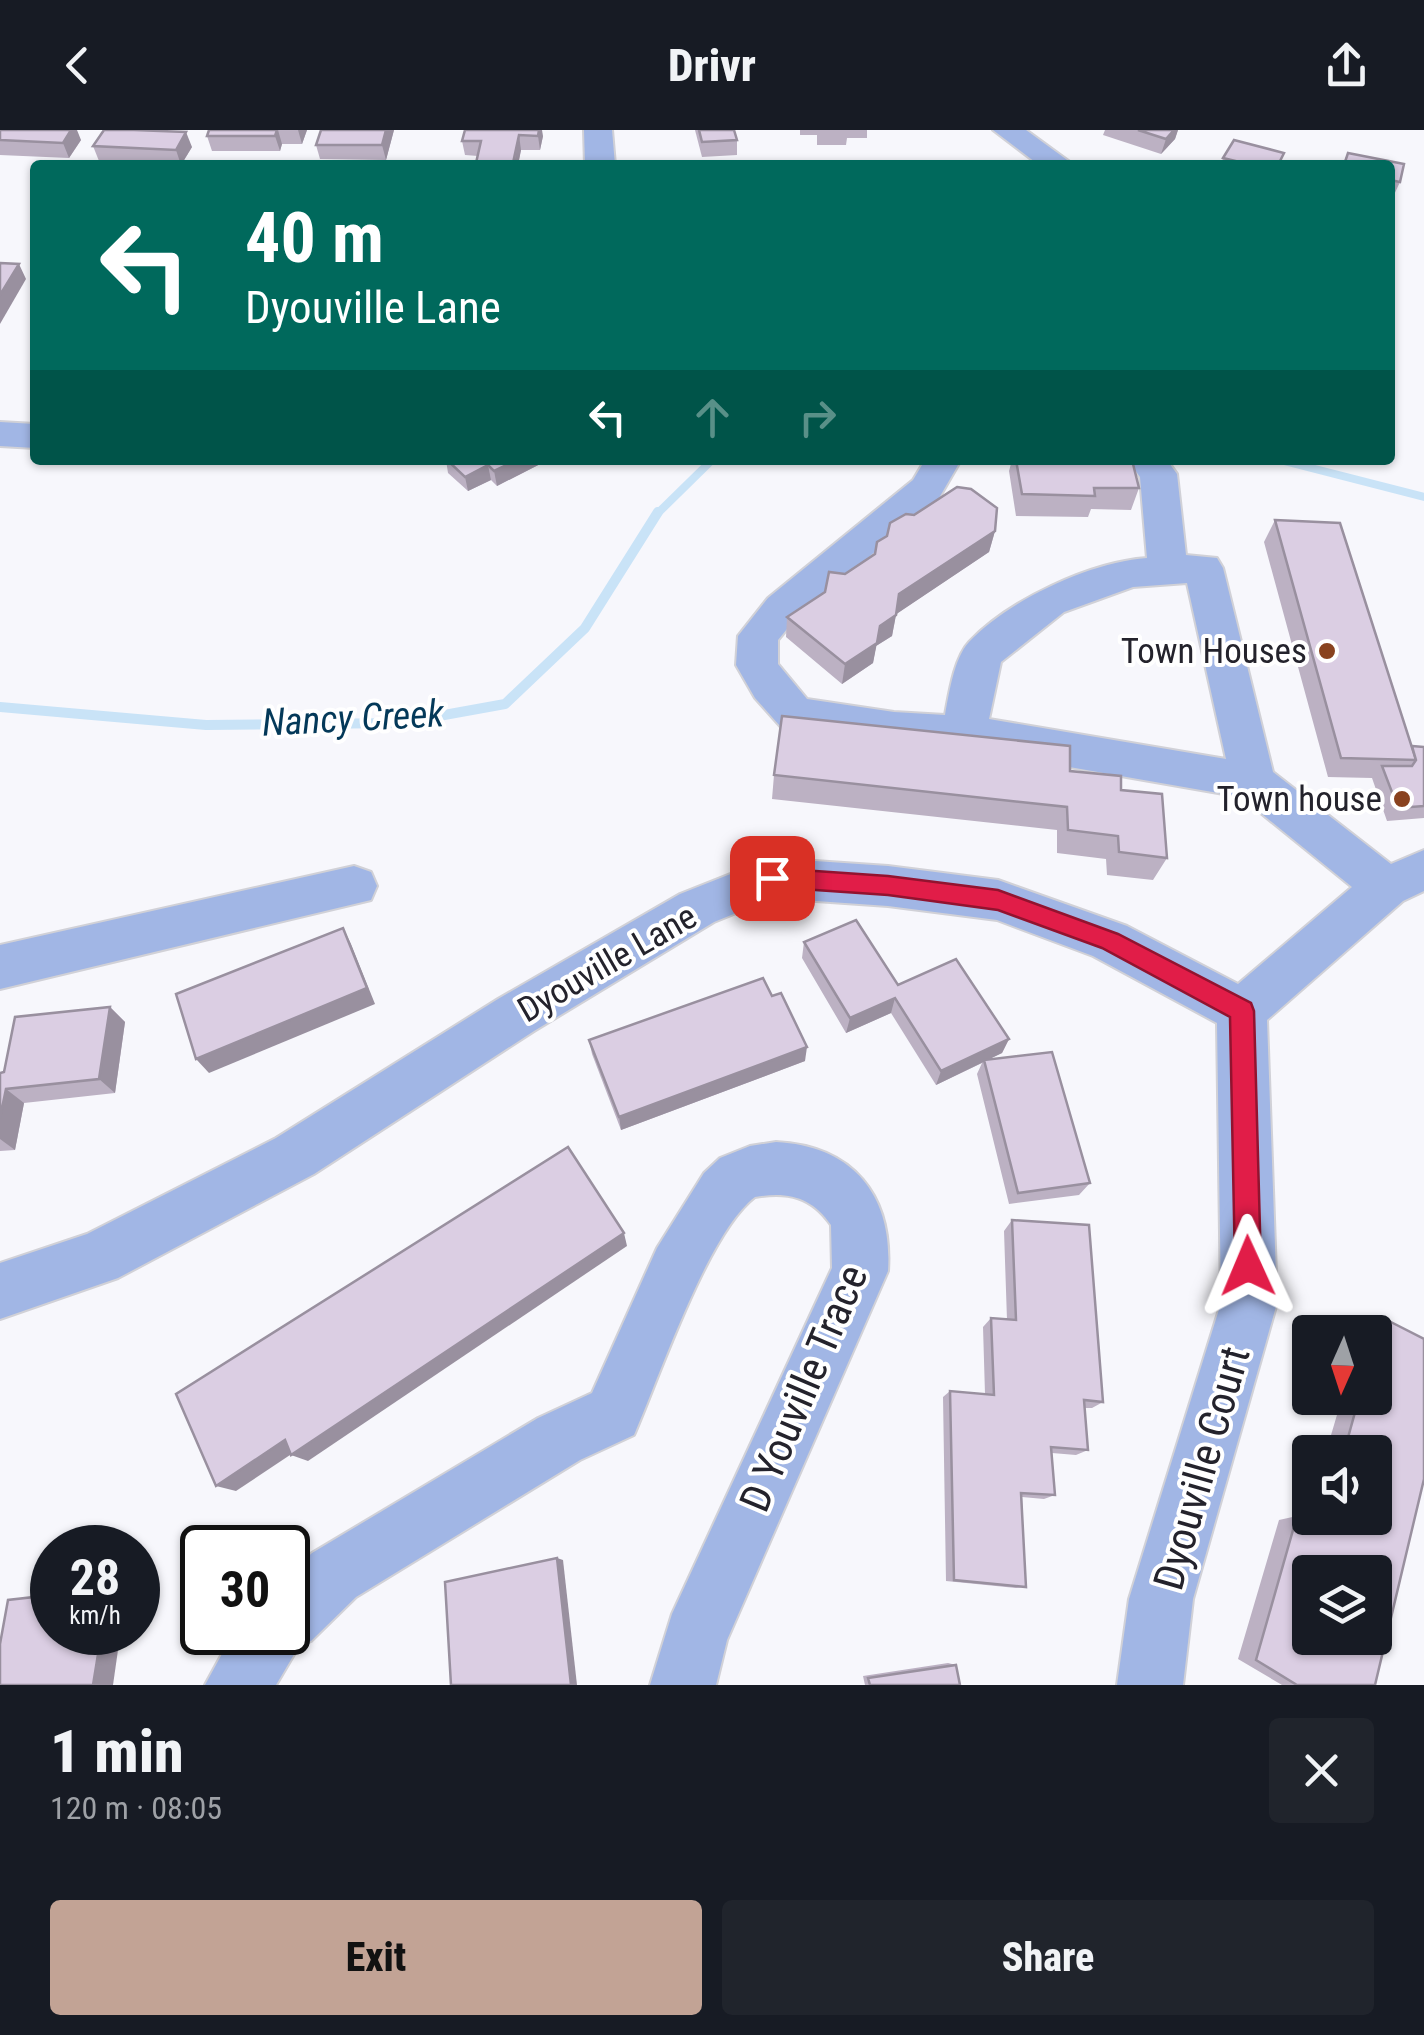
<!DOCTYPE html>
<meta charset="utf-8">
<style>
body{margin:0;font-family:"Roboto Condensed",sans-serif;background:#20242c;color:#f1f3f6;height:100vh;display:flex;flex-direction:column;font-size:38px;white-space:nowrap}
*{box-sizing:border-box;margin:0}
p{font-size:32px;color:#9ea1a6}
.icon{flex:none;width:55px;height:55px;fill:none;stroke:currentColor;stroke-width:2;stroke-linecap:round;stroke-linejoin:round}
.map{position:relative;height:1555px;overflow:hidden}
.drawer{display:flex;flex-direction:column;background:#171b24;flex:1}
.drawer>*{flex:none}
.top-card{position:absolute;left:30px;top:30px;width:1365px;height:305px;border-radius:10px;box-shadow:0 2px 8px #0004;background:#00695c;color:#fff;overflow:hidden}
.needle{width:65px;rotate:183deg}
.tools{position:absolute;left:1292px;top:1185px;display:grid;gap:20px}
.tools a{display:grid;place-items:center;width:100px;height:100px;border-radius:10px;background:#171b24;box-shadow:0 2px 8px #0004;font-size:50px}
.speed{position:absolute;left:30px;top:1395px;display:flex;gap:20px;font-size:50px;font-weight:700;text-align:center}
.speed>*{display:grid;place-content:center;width:130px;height:130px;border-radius:50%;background:#171b24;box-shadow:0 2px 8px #0004;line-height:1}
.speed small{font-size:25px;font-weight:400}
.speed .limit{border:5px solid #111;border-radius:15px;background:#fff;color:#111}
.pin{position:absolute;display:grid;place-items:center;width:85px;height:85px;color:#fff;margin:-42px;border-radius:20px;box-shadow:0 5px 15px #0006}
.me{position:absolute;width:110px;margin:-55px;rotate:359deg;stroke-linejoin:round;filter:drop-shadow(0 0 8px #0008)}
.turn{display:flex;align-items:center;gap:35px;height:210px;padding:0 50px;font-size:45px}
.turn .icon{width:130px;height:130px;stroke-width:2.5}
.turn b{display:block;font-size:70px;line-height:85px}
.lanes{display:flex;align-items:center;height:95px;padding:0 50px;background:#0003;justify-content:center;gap:50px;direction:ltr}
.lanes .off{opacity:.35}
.round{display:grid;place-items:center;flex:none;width:105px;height:105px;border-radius:10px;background:#20242c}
.overview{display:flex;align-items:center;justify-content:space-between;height:170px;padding:0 50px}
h1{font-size:60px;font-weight:800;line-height:75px}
.primary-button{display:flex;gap:20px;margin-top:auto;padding:20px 50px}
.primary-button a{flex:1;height:115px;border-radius:10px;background:#c2a395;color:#111;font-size:40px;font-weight:800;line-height:115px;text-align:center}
.primary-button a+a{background:#20242c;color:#f1f3f6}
header{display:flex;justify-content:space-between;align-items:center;height:130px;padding:0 50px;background:#171b24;font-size:45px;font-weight:800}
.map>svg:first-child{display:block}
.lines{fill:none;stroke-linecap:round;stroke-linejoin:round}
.stream-far1{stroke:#c9e3f7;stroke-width:8}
.stream{stroke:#c9e3f7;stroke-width:10}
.minor-casing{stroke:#d1d1d7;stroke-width:4}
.minor{fill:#a1b6e5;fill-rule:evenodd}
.wall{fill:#bcb1c3}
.shaded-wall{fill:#99909f}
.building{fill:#dbcee3;stroke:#99909f;stroke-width:2.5;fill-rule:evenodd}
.route{fill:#e11d48;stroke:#92132f;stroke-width:2.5}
.poi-dot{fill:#89421f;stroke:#fff;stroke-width:4}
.labels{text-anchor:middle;stroke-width:8;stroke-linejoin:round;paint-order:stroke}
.poi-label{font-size:35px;fill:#24232c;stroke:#fff;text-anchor:end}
.street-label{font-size:35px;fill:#24232c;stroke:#fff}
.water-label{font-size:38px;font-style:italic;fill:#043959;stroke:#fff}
.near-street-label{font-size:42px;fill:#24232c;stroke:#fff}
</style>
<header><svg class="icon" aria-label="back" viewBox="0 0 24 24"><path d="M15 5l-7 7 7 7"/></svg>Drivr<svg class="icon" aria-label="share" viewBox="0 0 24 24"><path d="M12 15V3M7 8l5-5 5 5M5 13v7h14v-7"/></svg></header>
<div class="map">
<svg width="1424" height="1555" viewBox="0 0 1424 1555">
<rect width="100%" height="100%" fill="#f7f7fc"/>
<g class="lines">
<g class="stream-far1">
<polyline points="1280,330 1424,367"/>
<polyline points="657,384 712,330"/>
</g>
<polyline class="stream" points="0,577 206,595 400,593 505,574 585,498 658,382"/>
<defs>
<g id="minor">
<polygon points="584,0 612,0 615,35 585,35"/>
<polygon points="993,0 1026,0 1074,35 1039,35"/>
<polygon points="0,292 35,294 35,318 0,316"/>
<path d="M925,330H961L939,368L796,488L778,510V534L807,569L894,582L945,585C949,564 954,528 969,512C1009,470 1090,432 1147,428L1140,347L1128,330H1167L1177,344L1186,425L1217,428L1223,438L1273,642L1391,734L1424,720V761L1403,771L1267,890L1277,1173L1193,1469L1183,1555H1117L1129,1469L1221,1173L1217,893L1093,826L997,790L888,776L773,768L714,792L534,901L314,1044L118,1148L0,1189V1133L87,1104L276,1008L498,869L680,764L771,728L888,736L998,750L1127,796L1238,854L1352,757L1241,667L972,620L894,616L780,596L755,568L736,535L738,506L768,468L913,350ZM1187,453L1226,629L989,589L1001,532L1064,482L1133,457Z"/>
<polygon points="354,736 371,742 377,756 371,770 0,859 0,815"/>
<path d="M776,1012C853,1016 893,1065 888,1141L727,1510L716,1555H650L672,1484L832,1138L831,1095C812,1067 788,1061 755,1067C708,1102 659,1248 634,1305L580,1330L356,1467L311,1511L299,1516L276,1555H205L234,1502H288V1445L312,1423L538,1288L592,1263L657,1118L704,1043L720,1028L750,1016Z"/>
</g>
</defs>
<use href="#minor" class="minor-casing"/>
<use href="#minor" class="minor"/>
</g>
<g class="wall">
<polygon points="0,0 81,10 69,28 0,25"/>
<polygon points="209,0 307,0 302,14 282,14 280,21 212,21 207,6"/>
<polygon points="321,0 394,0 386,30 320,29 316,15"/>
<polygon points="465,0 543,6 540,20 521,20 518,35 477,35 478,26 465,25 462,11"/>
<polygon points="695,0 734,0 737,10 737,25 702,27"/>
<polygon points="800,0 867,0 867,8 847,8 846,15 817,15 817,5 800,5"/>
<polygon points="1105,0 1178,0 1175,9 1161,24 1103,5"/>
<polygon points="93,16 192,17 181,35 99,31"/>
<polygon points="1348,23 1404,34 1400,52 1393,67 1390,66 1390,35 1342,35"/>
<polygon points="1223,28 1280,35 1221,35"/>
<polygon points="446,330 548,330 497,356 491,350 468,361 448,343"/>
<polygon points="1012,330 1132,330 1139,358 1131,380 1091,379 1088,387 1016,386 1009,341"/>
<polygon points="1275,390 1412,616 1424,617 1424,688 1387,691 1372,648 1328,647 1264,412"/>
<polygon points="995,401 989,422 896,484 892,506 876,516 873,533 842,554 786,507 787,487 825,462"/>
<polygon points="1070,641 1121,660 1167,728 1153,750 1107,745 1106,729 1057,723 1057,700 772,669 774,645"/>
<polygon points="804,812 1009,909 1002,923 989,929 1090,1053 1079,1065 1009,1074 977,944 982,933 936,955 891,883 846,903 802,828"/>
<polygon points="772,866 805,931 621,1000 592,924 589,910"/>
<polygon points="110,877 125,892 115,963 24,973 15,1020 0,1021 0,943 4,942"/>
<polygon points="1012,1090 1103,1272 1092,1278 1084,1278 1088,1320 1076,1325 1052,1323 1055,1365 1044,1369 1022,1367 1026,1457 1016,1458 946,1451 943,1267 950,1261 985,1264 983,1197 991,1188 1007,1190 1004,1101"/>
<polygon points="1381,1187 1375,1555 1282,1555 1238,1529 1279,1390 1297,1386 1307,1391 1310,1380 1310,1388 1375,1388 1375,1322 1326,1322 1342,1268 1375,1268 1375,1202 1360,1202 1362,1196"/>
<polygon points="948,1533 956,1535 960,1555 865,1555 863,1546"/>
</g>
<g class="shaded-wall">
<polygon points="71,0 77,0 81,10 69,28 63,13"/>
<polygon points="278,0 282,14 280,21 275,6"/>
<polygon points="298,0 307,0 302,14"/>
<polygon points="386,0 394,0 386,30 382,15"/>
<polygon points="539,0 542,0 543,6 540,20 538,6"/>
<polygon points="1174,0 1178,0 1175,9 1161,24 1166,9"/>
<polygon points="186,2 192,17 181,35 176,20"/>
<polygon points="519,5 521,20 518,35 514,35"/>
<polygon points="19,134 26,149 0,194 0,165"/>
<polygon points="517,330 548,330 497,356 494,341"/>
<polygon points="488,335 491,350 468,361 465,347"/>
<polygon points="995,401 989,422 895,485 899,464"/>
<polygon points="896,485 892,506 876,516 880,496"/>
<polygon points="877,513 873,533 842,554 845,534"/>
<polygon points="343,798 351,814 375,874 209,943 196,929"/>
<polygon points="895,868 891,883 846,903 850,888"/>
<polygon points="110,877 125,892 115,963 99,949"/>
<polygon points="1009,909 1002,923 936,955 941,941"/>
<polygon points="807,917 805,931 621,1000 619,987"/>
<polygon points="6,959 24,973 15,1020 0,1009 0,988"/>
<polygon points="624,1103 627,1116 308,1331 291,1325"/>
<polygon points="285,1310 302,1317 236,1361 216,1356"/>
<polygon points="557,1428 563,1430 577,1555 571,1555"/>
<polygon points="72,1502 93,1502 92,1509 71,1510"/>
<polygon points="101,1506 120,1506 113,1555 93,1555"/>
</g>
<g class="building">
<polygon points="0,0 71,0 63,13 0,10"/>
<polygon points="104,0 134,0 186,2 176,20 93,16"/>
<polygon points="209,0 277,0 275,6 207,6"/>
<polygon points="321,0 386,0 382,15 316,15"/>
<polygon points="465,0 539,0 538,6 519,5 513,33 476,33 481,11 462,11"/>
<polygon points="699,0 734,0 737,10 702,12"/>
<polygon points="1138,0 1174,0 1166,9"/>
<polygon points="1234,10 1284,23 1278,35 1252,35 1223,28"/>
<polygon points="1348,23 1404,34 1400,52 1390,50 1390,35 1344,35"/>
<polygon points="0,133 19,134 0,165"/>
<polygon points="447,330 517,330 494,341 488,335 465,347"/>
<polygon points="1016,330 1132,330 1139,358 1094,358 1095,366 1022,364"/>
<polygon points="957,357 971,359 997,378 995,401 899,464 896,485 880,496 877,513 845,534 787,487 825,462 829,442 845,444 875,424 877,412 887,406 890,393 906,384 914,385"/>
<polygon points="1275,390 1340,393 1416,630 1341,628"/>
<polygon points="782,586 1070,616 1070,641 1121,646 1121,660 1162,664 1167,728 1119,722 1118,706 1068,700 1067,677 774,645"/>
<polygon points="1412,616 1424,617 1424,676 1398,678 1382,636 1412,636 1416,630"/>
<polygon points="856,790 898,855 956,829 1009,909 941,941 895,868 850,888 804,812"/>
<polygon points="343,798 367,858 196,929 176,864"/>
<polygon points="763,848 772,866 781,863 807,917 619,987 589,910"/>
<polygon points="110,877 99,949 6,959 0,988 0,943 4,942 15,887"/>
<polygon points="1052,922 1090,1053 1018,1063 984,930"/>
<polygon points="568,1017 624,1103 291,1325 285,1310 216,1356 176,1264"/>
<polygon points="1012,1090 1089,1095 1103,1272 1084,1270 1088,1320 1051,1317 1055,1365 1021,1363 1026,1457 954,1450 950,1261 994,1265 991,1188 1016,1190"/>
<path d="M1381,1187L1424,1209V1349L1375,1555H1297L1256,1530L1297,1386L1323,1400L1326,1388H1375V1322H1344L1359,1268H1375V1209ZM1310,1442H1375V1508H1310Z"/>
<polygon points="557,1428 571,1555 451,1555 445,1452"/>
<polygon points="52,1465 52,1502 72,1502 71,1510 101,1506 93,1555 0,1555 0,1514 8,1470"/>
<polygon points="956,1535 960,1555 870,1555 868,1548"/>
</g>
<polygon class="route" points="772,738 888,746 998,760 1118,804 1251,873 1254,881 1261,1136 1258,1146 1248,1150 1238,1146 1235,1136 1230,887 1102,818 998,780 888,765 772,757 760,748"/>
<g class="poi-dot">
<circle cx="1327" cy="521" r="10"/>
<circle cx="1402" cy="669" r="10"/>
</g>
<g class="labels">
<g class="poi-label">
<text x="1307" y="533">Town Houses</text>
<text x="1382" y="681">Town house</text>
</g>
<g class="street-label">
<text transform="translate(607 833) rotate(-30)" y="12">Dyouville Lane</text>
</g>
<g class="water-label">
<text transform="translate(353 588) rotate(-3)" y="13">Nancy Creek</text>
</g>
<g class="near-street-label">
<text transform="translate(803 1258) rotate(-67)" y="15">D Youville Trace</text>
<text transform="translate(1201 1338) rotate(-74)" y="15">Dyouville Court</text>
</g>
</g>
</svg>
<div class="tools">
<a><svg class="needle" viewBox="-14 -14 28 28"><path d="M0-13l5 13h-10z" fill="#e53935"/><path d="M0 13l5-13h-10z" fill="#9ea1a6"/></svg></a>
<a><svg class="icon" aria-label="sound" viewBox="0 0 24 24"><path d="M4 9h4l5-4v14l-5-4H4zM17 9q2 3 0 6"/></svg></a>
<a><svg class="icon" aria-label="layers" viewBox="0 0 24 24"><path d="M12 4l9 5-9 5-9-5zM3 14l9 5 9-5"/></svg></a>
</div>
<div class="speed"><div>28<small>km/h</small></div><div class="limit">30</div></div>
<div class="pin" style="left:772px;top:748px;background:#d93025"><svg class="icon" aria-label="arrive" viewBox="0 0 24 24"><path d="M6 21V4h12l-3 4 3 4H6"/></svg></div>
<svg class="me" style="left:1248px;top:1136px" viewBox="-20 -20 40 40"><path d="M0-17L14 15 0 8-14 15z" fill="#e11d48" stroke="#fff" stroke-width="4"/></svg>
<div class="top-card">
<div class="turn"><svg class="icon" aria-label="left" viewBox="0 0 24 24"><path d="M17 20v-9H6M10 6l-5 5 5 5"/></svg><div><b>40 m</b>Dyouville Lane</div></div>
<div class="lanes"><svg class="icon" aria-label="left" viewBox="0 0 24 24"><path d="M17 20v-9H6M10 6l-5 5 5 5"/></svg><svg class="icon off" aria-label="ahead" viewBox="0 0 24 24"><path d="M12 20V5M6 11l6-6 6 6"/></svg><svg class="icon off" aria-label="right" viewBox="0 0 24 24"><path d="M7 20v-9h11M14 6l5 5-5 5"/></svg></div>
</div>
</div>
<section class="drawer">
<div class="overview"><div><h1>1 min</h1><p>120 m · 08:05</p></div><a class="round"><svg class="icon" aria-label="close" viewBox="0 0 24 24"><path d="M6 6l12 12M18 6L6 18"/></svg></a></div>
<div class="primary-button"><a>Exit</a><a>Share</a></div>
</section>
